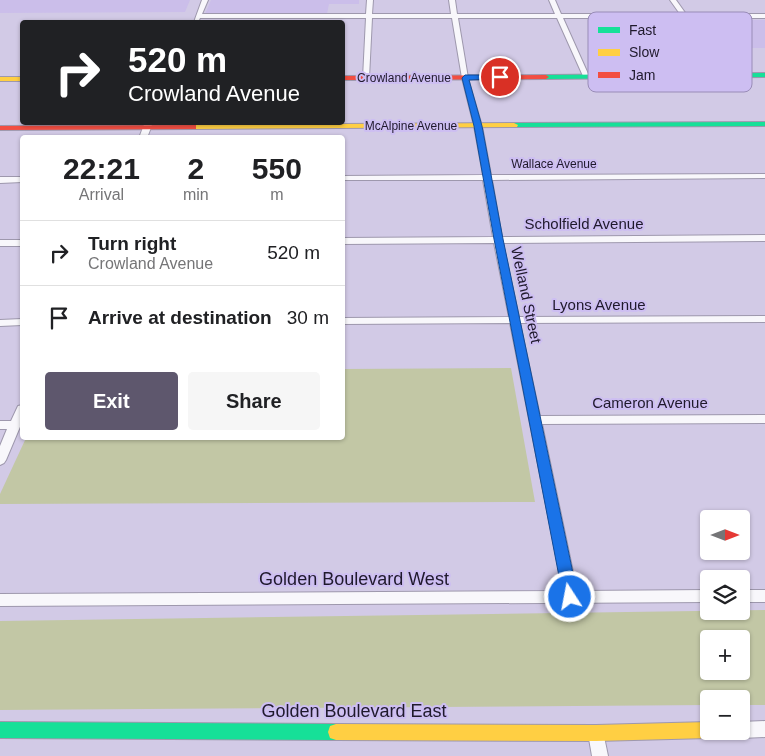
<!DOCTYPE html>
<meta charset="utf-8">
<style>
body{margin:0;font-family:Arial,sans-serif;background:#f6f6f6;color:#202124;height:100vh;display:flex;flex-direction:column;font-size:19px;white-space:nowrap}
*{box-sizing:border-box;margin:0}
p{font-size:16px;color:#757577}
.icon{flex:none;width:28px;height:28px;fill:none;stroke:currentColor;stroke-width:2;stroke-linecap:round;stroke-linejoin:round}
.map{position:relative;flex:1;overflow:hidden}
.drawer{position:absolute;left:20px;top:135px;width:325px;height:305px;display:flex;flex-direction:column;background:#fff;border-radius:5px;box-shadow:0 1px 4px #0004}
.drawer>*{flex:none}
.guide{position:absolute;left:20px;top:20px;width:325px;height:105px;border-radius:5px;box-shadow:0 1px 4px #0004;background:#202124;color:#fff;overflow:hidden}
.needle{width:32px;rotate:90deg}
.buttons{position:absolute;left:700px;top:510px;display:grid;gap:10px}
.buttons a{display:grid;place-items:center;width:50px;height:50px;border-radius:5px;background:#fff;box-shadow:0 1px 4px #0004;font-size:25px}
.pin{position:absolute;display:grid;place-items:center;width:42px;height:42px;color:#fff;margin:-21px;border:2px solid #fff;border-radius:50%;box-shadow:0 1px 5px #0007}
.me{position:absolute;width:55px;margin:-28px;rotate:349deg;stroke-linejoin:round;filter:drop-shadow(0 0 4px #0008)}
.turn{display:flex;align-items:center;gap:18px;height:105px;padding:0 25px;font-size:22px}
.turn .icon{width:65px;height:65px;stroke-width:2.5}
.turn b{display:block;font-size:35px;line-height:42px}
.eta{display:flex;justify-content:space-evenly;align-items:center;height:85px;text-align:center}
.eta b{font-size:30px;font-weight:700;line-height:35px}
.action{display:flex;gap:10px;margin-top:auto;padding:10px 25px}
.action a{flex:1;height:58px;border-radius:5px;background:#5e576d;color:#fff;font-size:20px;font-weight:700;line-height:58px;text-align:center}
.action a+a{background:#f6f6f6;color:#202124}
ul{padding:0;list-style:none}
li{display:flex;align-items:center;gap:15px;height:65px;padding:0 25px;border-top:1px solid #e0e0e0}
li div{flex:1}
li b{display:block;font-size:19px}
li em{font-style:normal}
.map>svg:first-child{display:block}
.built{fill:#cbbeea}
.green{fill:#c2c7a5;fill-rule:evenodd}
.lines{fill:none;stroke-linecap:round;stroke-linejoin:round}
.street-casing{stroke:#9e98ad;stroke-width:2}
.fast-casing{stroke:#9e98ad;stroke-width:2}
.slow-casing{stroke:#9e98ad;stroke-width:2}
.jam-casing{stroke:#9e98ad;stroke-width:2}
.street{fill:#f8f7fb;fill-rule:evenodd}
.fast{fill:#16e098;fill-rule:evenodd}
.slow{fill:#ffcf43;fill-rule:evenodd}
.jam{fill:#f24e42;fill-rule:evenodd}
.route{fill:#1a73e8;stroke:#114b97}
.labels{text-anchor:middle;stroke-width:4;stroke-linejoin:round;paint-order:stroke}
.far-street-label{font-size:12px;fill:#1f192c;stroke:#cdbef2}
.street-label{font-size:15px;fill:#1f192c;stroke:#cdbef2}
.near-street-label{font-size:18px;fill:#1f192c;stroke:#cdbef2}
.key{fill:#cdbef2;stroke:#998cb7;stroke-width:1}
.key-label{font-size:14px;fill:#1f192c}
</style>
<div class="map">
<svg width="765" height="756" viewBox="0 0 765 756">
<rect width="100%" height="100%" fill="#d2cae6"/>
<g class="built">
<polygon points="0,0 190,0 185,12 0,13"/>
<polygon points="211,0 359,0 359,4 329,4 327,14 205,14"/>
<polygon points="692,20 765,20 765,48 717,48"/>
</g>
<g class="green">
<polygon points="511,368 535,502 0,504 0,494 26,438 342,438 343,369"/>
<path d="M765,610V705H741V699H709V705L0,710V621ZM709,639H741V671H709Z"/>
</g>
<g class="lines">
<defs>
<g id="street">
<polygon points="202,0 208,0 202,14 366,14 367,0 373,0 372,14 451,14 449,0 455,0 457,14 555,14 549,0 555,0 561,14 680,14 670,0 676,0 686,14 765,14 765,18 689,18 732,76 729,78 727,77 683,18 563,18 589,76 586,78 583,76 557,18 458,18 468,78 482,126 491,175 765,174 765,178 492,180 502,237 765,235 765,241 503,243 519,317 765,316 765,322 520,323 540,416 765,415 765,423 542,424 577,591 709,590 709,602 0,606 0,594 563,591 510,323 342,324 342,318 509,317 494,243 342,244 342,238 493,237 483,180 342,180 342,176 483,175 474,126 462,78 452,18 372,18 369,78 366,80 363,78 366,18 200,18 198,22 194,22"/>
<polygon points="145,122 153,122 147,138 139,138"/>
<polygon points="0,177 22,177 22,182 0,183"/>
<rect x="0" y="240" width="22" height="6"/>
<polygon points="22,319 22,325 0,326 0,320"/>
<polygon points="22,405 22,422 6,460 4,463 0,465 0,446 7,429 0,429 0,421 11,421 18,406"/>
<rect x="741" y="590" width="24" height="12"/>
<polygon points="765,721 765,737 741,738 735,736 733,731 741,731 741,722"/>
<polygon points="596,725 602,727 608,756 592,756 588,733 590,727"/>
</g>
<g id="fast">
<polygon points="765,73 765,77 546,79 543,77 546,75"/>
<polygon points="765,122 765,126 514,127 510,125 514,123"/>
<polygon points="0,722 336,724 342,726 344,732 342,738 336,740 0,738"/>
</g>
<g id="slow">
<rect x="0" y="77" width="22" height="4"/>
<polygon points="514,123 518,125 517,127 193,129 189,127 193,125"/>
<polygon points="709,722 709,731 717,731 715,736 709,738 596,741 336,740 330,738 328,732 330,726 336,724 596,725"/>
</g>
<g id="jam">
<polygon points="342,76 546,75 549,77 546,79 342,80"/>
<polygon points="196,125 196,129 193,129 0,130 0,126"/>
</g>
</defs>
<use href="#street" class="street-casing"/>
<use href="#fast" class="fast-casing"/>
<use href="#slow" class="slow-casing"/>
<use href="#jam" class="jam-casing"/>
<use href="#street" class="street"/>
<use href="#fast" class="fast"/>
<use href="#slow" class="slow"/>
<use href="#jam" class="jam"/>
</g>
<polygon class="route" points="500,75 503,77 502,79 469,80 482,126 503,239 578,597 576,601 570,603 565,601 563,597 494,239 474,126 462,78 465,75"/>
<g class="labels">
<g class="far-street-label">
<text x="404" y="82">Crowland Avenue</text>
<text x="411" y="130">McAlpine Avenue</text>
<text x="554" y="168">Wallace Avenue</text>
</g>
<g class="street-label">
<text x="584" y="229">Scholfield Avenue</text>
<text transform="translate(526 295) rotate(78)" y="5">Welland Street</text>
<text x="599" y="310">Lyons Avenue</text>
<text x="650" y="408">Cameron Avenue</text>
</g>
<g class="near-street-label">
<text x="354" y="585">Golden Boulevard West</text>
<text x="354" y="717">Golden Boulevard East</text>
</g>
</g>
<rect x="588" y="12" width="164" height="80" rx="8" class="key"/>
<rect x="598" y="27" width="22" height="6" fill="#16e098"/>
<rect x="598" y="49" width="22" height="7" fill="#ffcf43"/>
<rect x="598" y="72" width="22" height="6" fill="#f24e42"/>
<g class="key-label">
<text x="629" y="35">Fast</text>
<text x="629" y="57">Slow</text>
<text x="629" y="80">Jam</text>
</g>
</svg>
<div class="buttons">
<a><svg class="needle" viewBox="-14 -14 28 28"><path d="M0-13l5 13h-10z" fill="#e53935"/><path d="M0 13l5-13h-10z" fill="#757577"/></svg></a>
<a><svg class="icon" aria-label="layers" viewBox="0 0 24 24"><path d="M12 4l9 5-9 5-9-5zM3 14l9 5 9-5"/></svg></a>
<a>+</a>
<a>−</a>
</div>
<div class="pin" style="left:500px;top:77px;background:#d93025"><svg class="icon" aria-label="arrive" viewBox="0 0 24 24"><path d="M6 21V4h12l-3 4 3 4H6"/></svg></div>
<svg class="me" style="left:570px;top:597px" viewBox="-20 -20 40 40"><circle r="17" fill="#1a73e8" stroke="#fff" stroke-width="3"/><path d="M0-11L8 9 0 5-8 9z" fill="#fff"/></svg>
<div class="guide">
<div class="turn"><svg class="icon" aria-label="right" viewBox="0 0 24 24"><path d="M7 20v-9h11M14 6l5 5-5 5"/></svg><div><b>520 m</b>Crowland Avenue</div></div>
</div>
<section class="drawer">
<div class="eta">
<div><b>22:21</b><p>Arrival</p></div>
<div><b>2</b><p>min</p></div>
<div><b>550</b><p>m</p></div>
</div>
<ul>
<li><svg class="icon" aria-label="right" viewBox="0 0 24 24"><path d="M7 20v-9h11M14 6l5 5-5 5"/></svg><div><b>Turn right</b><p>Crowland Avenue</p></div><em>520 m</em></li>
<li><svg class="icon" aria-label="arrive" viewBox="0 0 24 24"><path d="M6 21V4h12l-3 4 3 4H6"/></svg><div><b>Arrive at destination</b></div><em>30 m</em></li>
</ul>
<div class="action"><a>Exit</a><a>Share</a></div>
</section>
</div>
